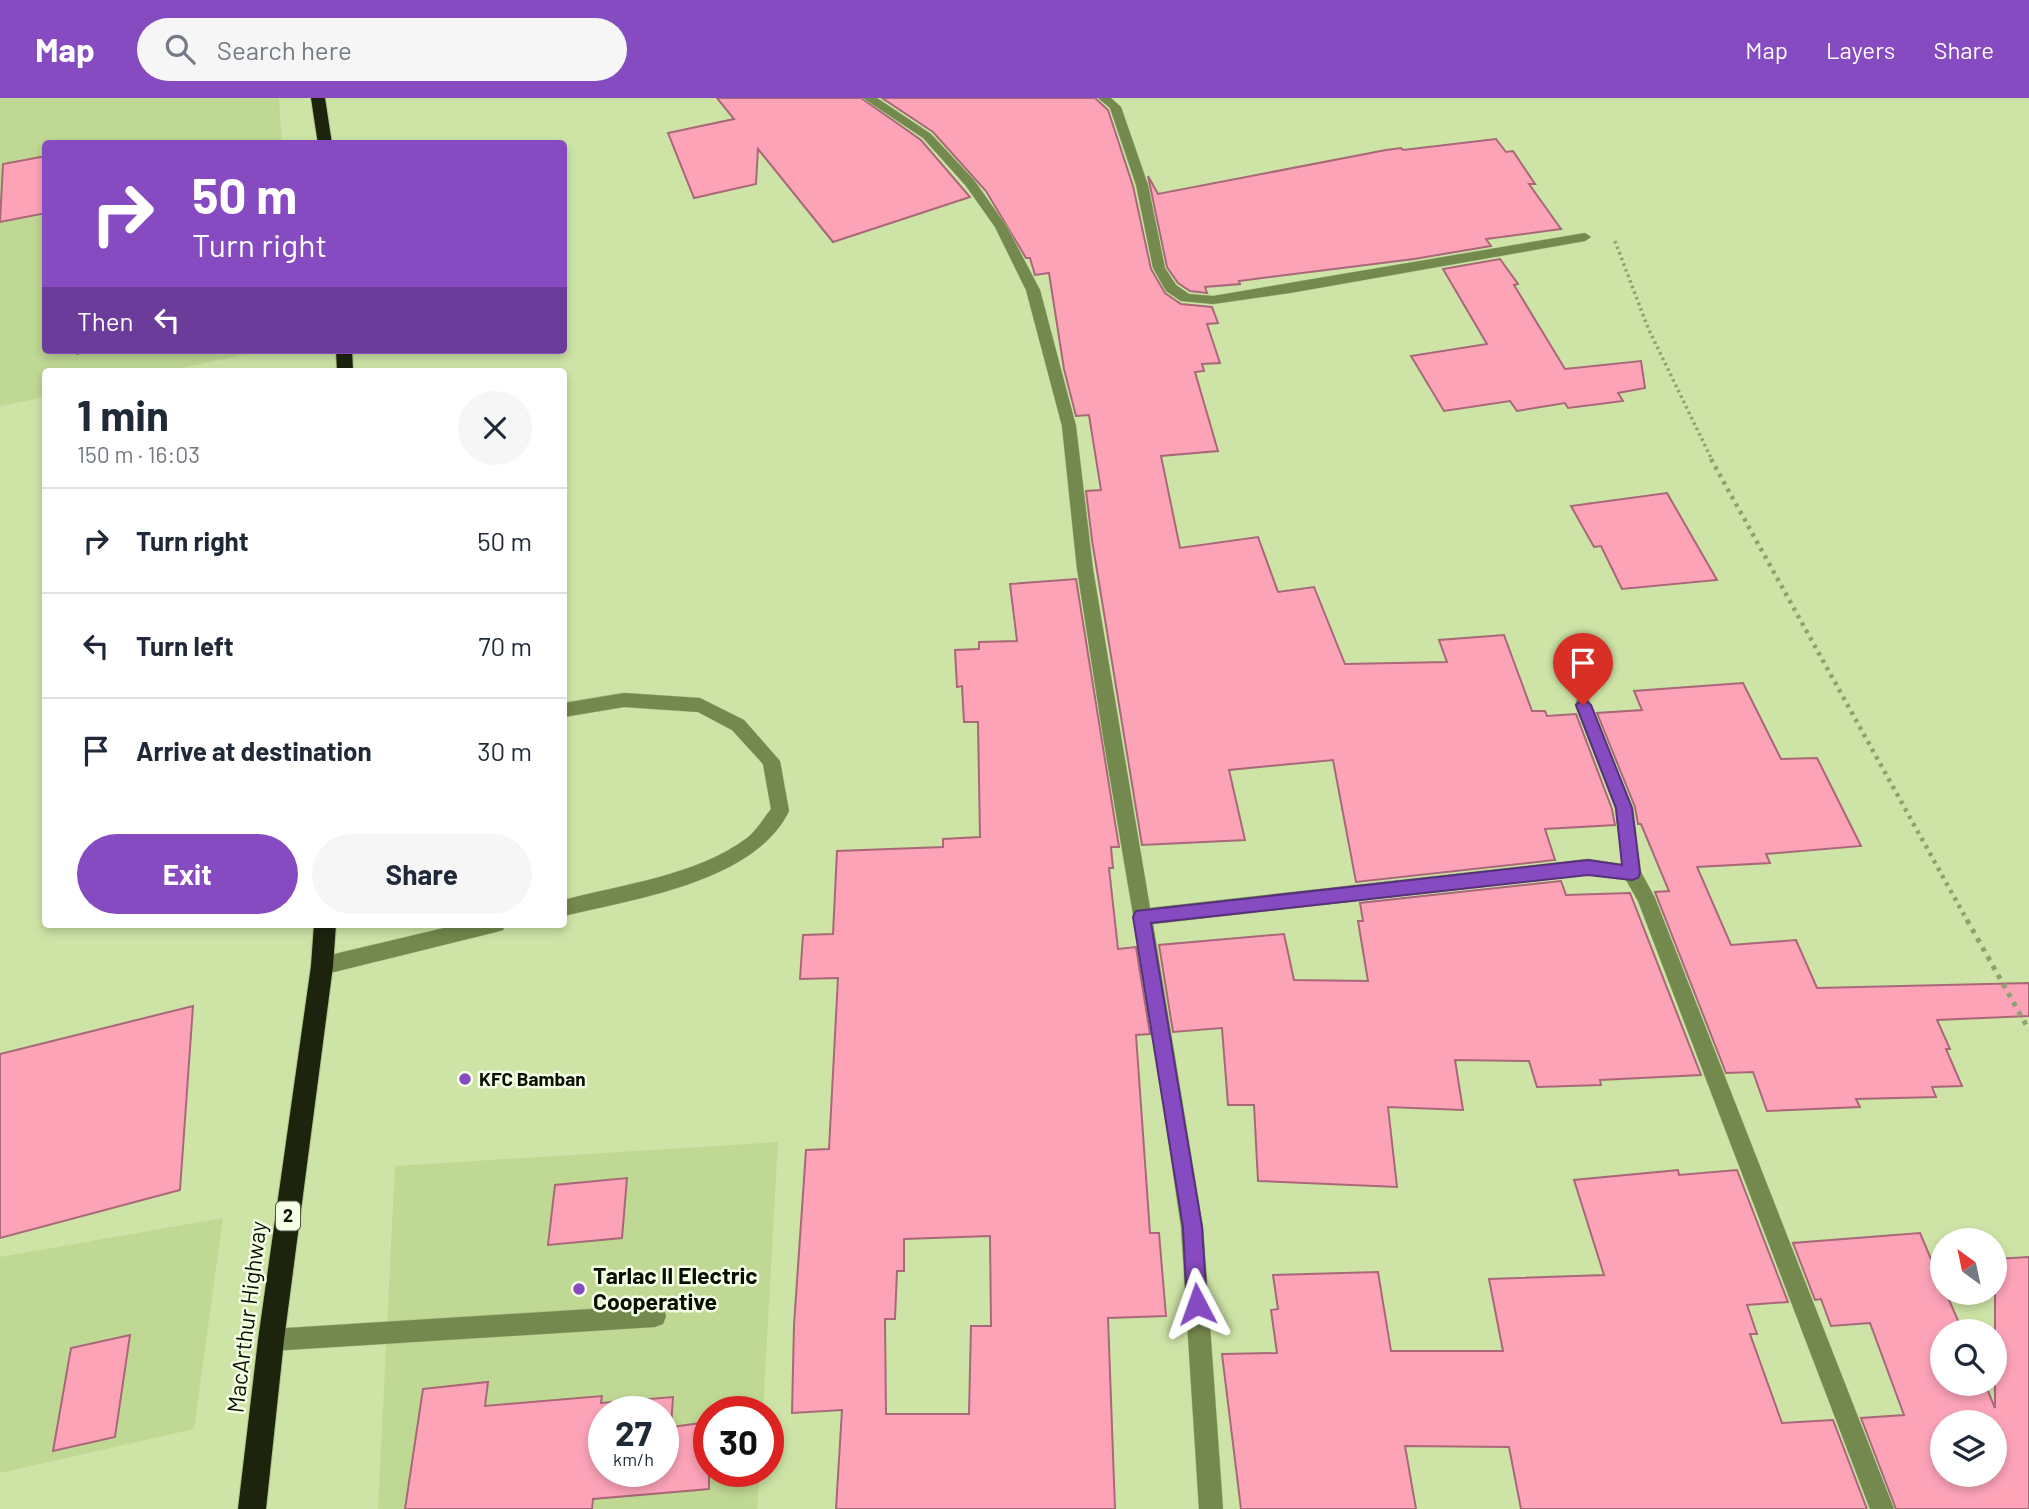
<!DOCTYPE html>
<meta charset="utf-8">
<style>
body{margin:0;font-family:Barlow,sans-serif;background:#f6f6f7;color:#1f2937;height:100vh;display:flex;flex-direction:column;font-size:26px;white-space:nowrap}
*{box-sizing:border-box;margin:0}
p{font-size:23px;color:#747a83}
.icon{flex:none;width:38px;height:38px;fill:none;stroke:currentColor;stroke-width:2;stroke-linecap:round;stroke-linejoin:round}
.map{position:relative;flex:1;overflow:hidden}
.details{position:absolute;left:42px;top:270px;width:525px;height:560px;display:flex;flex-direction:column;background:#fff;border-radius:7px;box-shadow:0 4px 10px #0003}
.details>*{flex:none}
.top-card{position:absolute;left:42px;top:42px;width:525px;height:214px;border-radius:7px;box-shadow:0 4px 10px #0003;background:#874bc1;color:#fff;overflow:hidden}
.needle{width:46px;rotate:327deg}
.fabs{position:absolute;left:1930px;top:1130px;display:grid;gap:14px}
.fabs a{display:grid;place-items:center;width:77px;height:77px;border-radius:50%;background:#fff;box-shadow:0 4px 10px #0003;font-size:35px}
.speed{position:absolute;left:588px;top:1298px;display:flex;gap:14px;font-size:35px;font-weight:700;text-align:center}
.speed>*{display:grid;place-content:center;width:91px;height:91px;border-radius:50%;background:#fff;box-shadow:0 4px 10px #0003;line-height:1}
.speed small{font-size:18px;font-weight:400}
.speed .limit{border:10px solid #d22;background:#fff;color:#111}
.pin{position:absolute;display:grid;place-items:center;width:60px;height:60px;color:#fff;margin:-72px -30px;border-radius:50% 50% 50% 0;rotate:-45deg;box-shadow:0 0 7px #0007}
.pin .icon{rotate:45deg}
.me{position:absolute;width:77px;margin:-38px;rotate:356deg;stroke-linejoin:round;filter:drop-shadow(0 0 5px #0008)}
.turn{display:flex;align-items:center;gap:24px;height:147px;padding:0 35px;font-size:32px}
.turn .icon{width:91px;height:91px;stroke-width:2.5}
.turn b{display:block;font-size:49px;line-height:60px}
.then{display:flex;align-items:center;height:66px;padding:0 35px;background:#0003;gap:14px;font-size:26px}
.round{display:grid;place-items:center;flex:none;width:74px;height:74px;border-radius:37px;background:#f6f6f7}
.head{display:flex;align-items:center;justify-content:space-between;height:119px;padding:0 35px}
h1{font-size:42px;font-weight:700;line-height:52px}
.action{display:flex;gap:14px;margin-top:auto;padding:14px 35px}
.action a{flex:1;height:80px;border-radius:42px;background:#874bc1;color:#fff;font-size:28px;font-weight:700;line-height:80px;text-align:center}
.action a+a{background:#f6f6f7;color:#1f2937}
ul{padding:0;list-style:none}
li{display:flex;align-items:center;gap:21px;height:105px;padding:0 35px;border-top:2px solid #e0e1e3}
li div{flex:1}
li b{display:block;font-size:26px}
li em{font-style:normal}
header{display:flex;align-items:center;gap:42px;box-sizing:border-box;height:98px;padding:0 35px;background:#874bc1;color:#fff}
header strong{font-size:33px}
nav{display:flex;gap:38px;margin-inline-start:auto;font-size:24px}
.search{width:490px;height:63px;background:#f6f6f7;display:flex;align-items:center;gap:18px;box-sizing:border-box;padding:0 24px;border-radius:38px;color:#747a83;font-size:26px}
.map>svg:first-child{display:block}
.built{fill:#bfd894;fill-rule:evenodd}
.building{fill:#fca3b8;stroke:#a96878;stroke-width:2;fill-rule:evenodd}
.lines{fill:none;stroke-linecap:round;stroke-linejoin:round}
.minor-casing{stroke:#adc28b;stroke-width:1}
.highway-casing{stroke:#adc28b;stroke-width:2}
.path-far2{stroke:#8fa172;stroke-width:3.5;stroke-dasharray:2.5 3.5;stroke-linecap:butt}
.path-far1{stroke:#8fa172;stroke-width:4.5;stroke-dasharray:3.5 5;stroke-linecap:butt}
.path{stroke:#8fa172;stroke-width:5;stroke-dasharray:4.5 6;stroke-linecap:butt}
.minor{fill:#74894d;fill-rule:evenodd}
.highway{fill:#1d240e;fill-rule:evenodd}
.route{fill:#874bc1;stroke:#58317d;stroke-width:2}
.poi-dot{fill:#874bc1;stroke:#f5ffe6;stroke-width:2.5}
.labels{text-anchor:middle;stroke-width:5;stroke-linejoin:round;paint-order:stroke}
.shield{fill:#f5ffe6;stroke:#4f5745;stroke-width:2}
.shield-label{font-size:18px;font-weight:bold;fill:#080f00}
.poi-label{font-size:19px;font-weight:bold;fill:#080f00;stroke:#f5ffe6;text-anchor:start}
.near-poi-label{font-size:23px;font-weight:bold;fill:#080f00;stroke:#f5ffe6;text-anchor:start}
.near-street-label{font-size:23px;fill:#080f00;stroke:#f5ffe6}
</style>
<header>
<strong>Map</strong>
<div class="search"><svg class="icon" aria-label="search" viewBox="0 0 24 24"><circle cx="10" cy="10" r="6"/><path d="M15 15l6 6"/></svg>Search here</div>
<nav><a>Map</a><a>Layers</a><a>Share</a></nav>
</header>
<div class="map">
<svg width="2029" height="1411" viewBox="0 0 2029 1411">
<rect width="100%" height="100%" fill="#cde4a6"/>
<g class="built">
<polygon points="0,0 279,0 282,45 46,46 46,252 267,252 168,273 46,273 45,299 0,308"/>
<path d="M778,1044L763,1314H709V1374H760L757,1411H378L395,1068ZM604,1314H663V1374H604Z"/>
<polygon points="223,1120 194,1331 0,1375 0,1159"/>
</g>
<g class="building">
<polygon points="717,0 861,0 921,42 970,99 833,144 758,51 756,86 694,100 668,35 734,21"/>
<polygon points="882,0 1095,0 1108,12 1133,88 1151,171 1165,195 1181,206 1212,209 1218,225 1207,226 1220,265 1202,266 1204,273 1195,274 1218,353 1161,358 1180,450 1258,439 1278,494 1314,489 1345,566 1447,564 1439,542 1504,537 1532,613 1545,613 1547,618 1576,616 1612,711 1615,727 1545,731 1555,762 1356,784 1333,662 1229,672 1245,742 1142,747 1092,442 1086,393 1101,392 1089,317 1076,318 1064,271 1049,175 1035,177 1030,160 1026,160 986,93 933,34"/>
<polygon points="1496,41 1506,54 1513,53 1535,86 1529,86 1561,131 1486,141 1491,148 1414,161 1239,183 1240,186 1205,189 1207,195 1190,193 1178,185 1167,169 1148,78 1158,96 1386,52 1401,50 1403,52"/>
<polygon points="46,58 46,115 0,124 3,66"/>
<polygon points="1500,161 1518,186 1514,187 1565,271 1641,263 1645,290 1618,295 1623,303 1568,310 1565,305 1517,313 1510,303 1444,313 1411,258 1487,246 1443,171"/>
<polygon points="1667,395 1717,482 1622,491 1601,448 1594,449 1571,408"/>
<path d="M1076,481L1119,749H1111L1113,770H1109L1118,851L1136,849L1150,936L1136,937L1150,1135H1159L1166,1218L1108,1220L1115,1411H836L842,1312L792,1315L794,1227L806,1052L829,1051L838,880L800,881L803,837L833,836L837,753L943,749V741L980,739L978,624H964L962,588L957,589L955,552L979,551V544L1017,543L1010,486ZM990,1138L991,1228H971L969,1316H886L885,1221H895L897,1173H904V1141Z"/>
<polygon points="1743,585 1781,661 1817,660 1861,748 1766,756 1770,765 1697,769 1731,847 1796,842 1817,890 2029,885 2029,918 1937,922 1950,951 1946,951 1962,988 1932,989 1936,999 1856,1001 1860,1009 1767,1013 1753,974 1726,975 1655,794 1669,793 1641,726 1638,726 1635,709 1597,615 1642,612 1634,593"/>
<polygon points="1561,783 1566,797 1630,795 1701,977 1600,982 1601,987 1537,989 1529,963 1455,962 1463,1012 1388,1009 1397,1089 1258,1083 1254,1007 1228,1007 1222,930 1173,934 1159,847 1284,836 1294,882 1368,883 1358,823 1363,823 1360,805"/>
<polygon points="193,908 180,1092 0,1140 0,956"/>
<polygon points="1678,1072 1679,1077 1737,1072 1788,1204 1747,1207 1757,1236 1750,1236 1782,1325 1833,1322 1867,1411 1521,1411 1509,1349 1405,1348 1416,1411 1241,1411 1222,1256 1277,1255 1271,1212 1278,1211 1273,1177 1378,1174 1391,1253 1503,1253 1489,1181 1604,1177 1574,1082"/>
<polygon points="627,1080 622,1140 548,1147 555,1087"/>
<path d="M1920,1135L1942,1187V1195H1946L1963,1234H1942V1286H1985L1995,1310V1161L2029,1159V1411H1896L1861,1320L1904,1317L1870,1225L1831,1228L1821,1201L1815,1202L1793,1145ZM1942,1325H1995V1377H1942Z"/>
<polygon points="130,1237 115,1339 53,1353 71,1250"/>
<path d="M488,1284L485,1308L602,1298L601,1305L673,1299L671,1329L709,1324V1391L593,1401L592,1411H405L423,1291ZM604,1314H663V1374H604Z"/>
</g>
<g class="lines">
<defs>
<g id="minor">
<polygon points="863,0 877,0 931,36 974,82 1007,129 1040,192 1076,328 1093,471 1150,810 1588,761 1622,766 1615,710 1575,607 1577,602 1589,602 1633,710 1641,774 1655,800 1894,1411 1870,1411 1638,803 1626,782 1588,777 1153,826 1203,1129 1223,1411 1199,1411 1181,1129 1149,911 1104,645 1077,471 1062,328 1026,192 995,129 966,88 923,40"/>
<polygon points="1098,0 1111,0 1121,9 1148,87 1165,170 1176,187 1189,196 1213,198 1585,135 1591,139 1585,143 1290,195 1213,206 1181,203 1166,193 1153,170 1136,87 1110,10"/>
<polygon points="68,252 85,252 78,257"/>
<path d="M624,595L700,600L744,622L780,663L789,713C755,784 633,801 564,818V802C623,786 696,778 747,740C757,732 763,721 771,711L763,666L732,632L698,614L624,609L564,619V605Z"/>
<polygon points="461,826 505,826 503,832 496,834 322,877 315,874 313,868 315,862 322,859"/>
<polygon points="655,1207 663,1210 666,1218 663,1226 655,1229 271,1253 263,1250 260,1242 263,1234 271,1231"/>
</g>
<g id="highway">
<polygon points="311,0 325,0 332,46 318,46"/>
<polygon points="336,252 352,252 353,273 337,273"/>
<polygon points="314,826 336,826 333,868 284,1242 266,1411 238,1411 258,1242 311,868"/>
</g>
</defs>
<use href="#minor" class="minor-casing"/>
<use href="#highway" class="highway-casing"/>
<polyline class="path-far2" points="1615,143 1648,230 1712,362"/>
<polyline class="path-far1" points="1711,361 1968,824"/>
<polyline class="path" points="1967,822 2029,932"/>
<use href="#minor" class="minor"/>
<use href="#highway" class="highway"/>
</g>
<polygon class="route" points="1583,601 1591,607 1632,710 1640,775 1638,780 1632,782 1588,777 1151,825 1202,1129 1207,1206 1204,1213 1197,1216 1190,1213 1187,1206 1183,1129 1133,819 1136,813 1588,762 1622,767 1616,710 1576,607"/>
<g class="poi-dot">
<circle cx="465" cy="981" r="7"/>
<circle cx="579" cy="1191" r="7"/>
</g>
<g class="labels">
<rect class="shield" x="276" y="1103.5" width="24" height="29" rx="5"/>
<g class="shield-label">
<text x="288" y="1124">2</text>
</g>
<g class="poi-label">
<text x="479" y="988">KFC Bamban</text>
</g>
<g class="near-poi-label">
<text x="593" y="1186">Tarlac II Electric<tspan x="593" dy="26">Cooperative</tspan></text>
</g>
<g class="near-street-label">
<text transform="translate(247 1219) rotate(-83)" y="8">MacArthur Highway</text>
</g>
</g>
</svg>
<div class="fabs">
<a><svg class="needle" viewBox="-14 -14 28 28"><path d="M0-13l5 13h-10z" fill="#e53935"/><path d="M0 13l5-13h-10z" fill="#747a83"/></svg></a>
<a><svg class="icon" aria-label="search" viewBox="0 0 24 24"><circle cx="10" cy="10" r="6"/><path d="M15 15l6 6"/></svg></a>
<a><svg class="icon" aria-label="layers" viewBox="0 0 24 24"><path d="M12 4l9 5-9 5-9-5zM3 14l9 5 9-5"/></svg></a>
</div>
<div class="speed"><div>27<small>km/h</small></div><div class="limit">30</div></div>
<div class="pin" style="left:1583px;top:607px;background:#d93025"><svg class="icon" aria-label="arrive" viewBox="0 0 24 24"><path d="M6 21V4h12l-3 4 3 4H6"/></svg></div>
<svg class="me" style="left:1197px;top:1206px" viewBox="-20 -20 40 40"><path d="M0-17L14 15 0 8-14 15z" fill="#874bc1" stroke="#fff" stroke-width="4"/></svg>
<div class="top-card">
<div class="turn"><svg class="icon" aria-label="right" viewBox="0 0 24 24"><path d="M7 20v-9h11M14 6l5 5-5 5"/></svg><div><b>50 m</b>Turn right</div></div>
<div class="then">Then<svg class="icon" aria-label="left" viewBox="0 0 24 24"><path d="M17 20v-9H6M10 6l-5 5 5 5"/></svg></div>
</div>
<section class="details">
<div class="head"><div><h1>1 min</h1><p>150 m · 16:03</p></div><a class="round"><svg class="icon" aria-label="close" viewBox="0 0 24 24"><path d="M6 6l12 12M18 6L6 18"/></svg></a></div>
<ul>
<li><svg class="icon" aria-label="right" viewBox="0 0 24 24"><path d="M7 20v-9h11M14 6l5 5-5 5"/></svg><div><b>Turn right</b></div><em>50 m</em></li>
<li><svg class="icon" aria-label="left" viewBox="0 0 24 24"><path d="M17 20v-9H6M10 6l-5 5 5 5"/></svg><div><b>Turn left</b></div><em>70 m</em></li>
<li><svg class="icon" aria-label="arrive" viewBox="0 0 24 24"><path d="M6 21V4h12l-3 4 3 4H6"/></svg><div><b>Arrive at destination</b></div><em>30 m</em></li>
</ul>
<div class="action"><a>Exit</a><a>Share</a></div>
</section>
</div>
